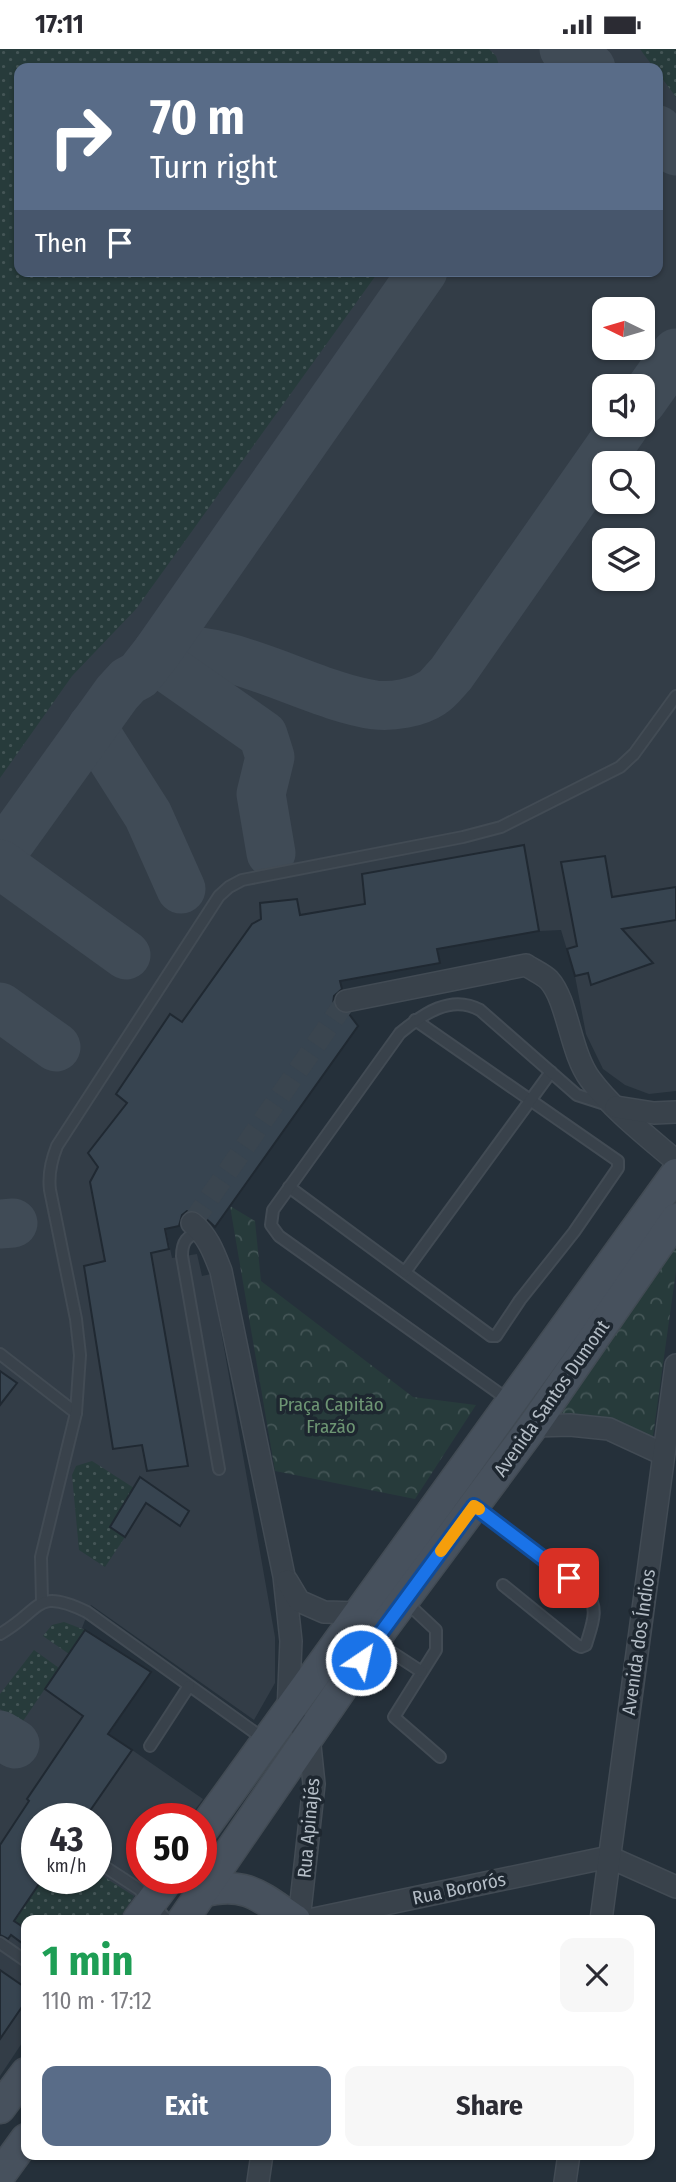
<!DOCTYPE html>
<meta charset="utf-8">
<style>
body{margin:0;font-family:"Fira Sans Condensed",sans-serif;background:#f7f7f7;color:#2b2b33;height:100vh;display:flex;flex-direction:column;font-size:26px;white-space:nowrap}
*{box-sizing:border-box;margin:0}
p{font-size:23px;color:#7c7c81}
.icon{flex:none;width:38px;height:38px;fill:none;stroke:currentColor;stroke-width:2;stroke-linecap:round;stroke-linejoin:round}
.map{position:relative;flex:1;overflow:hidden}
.panel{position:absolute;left:21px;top:1866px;width:634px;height:245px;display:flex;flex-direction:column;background:#fff;border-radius:14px;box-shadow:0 2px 5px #0004}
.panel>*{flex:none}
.guide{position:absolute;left:14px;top:14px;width:649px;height:214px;border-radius:14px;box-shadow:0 2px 5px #0004;background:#596c88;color:#fff;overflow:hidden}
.needle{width:46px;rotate:275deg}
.tools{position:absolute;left:592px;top:248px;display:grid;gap:14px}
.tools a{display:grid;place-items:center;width:63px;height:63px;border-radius:14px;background:#fff;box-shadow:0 2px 5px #0004;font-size:35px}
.speed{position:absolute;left:21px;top:1754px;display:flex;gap:14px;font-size:35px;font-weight:700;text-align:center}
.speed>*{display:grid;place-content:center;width:91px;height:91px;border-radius:50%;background:#fff;box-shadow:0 2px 5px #0004;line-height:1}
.speed small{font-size:18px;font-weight:400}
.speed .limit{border:10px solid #d22;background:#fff;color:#111}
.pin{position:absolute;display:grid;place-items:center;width:60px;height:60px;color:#fff;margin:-30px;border-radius:14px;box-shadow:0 4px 10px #0006}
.me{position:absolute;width:77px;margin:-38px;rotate:34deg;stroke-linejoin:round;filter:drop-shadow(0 0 5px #0008)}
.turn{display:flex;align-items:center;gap:24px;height:147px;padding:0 21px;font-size:32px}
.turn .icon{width:91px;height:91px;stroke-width:2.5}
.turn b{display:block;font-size:49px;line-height:60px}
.then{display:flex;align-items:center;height:66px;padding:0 21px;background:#0003;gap:14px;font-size:26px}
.round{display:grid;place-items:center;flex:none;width:74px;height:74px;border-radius:14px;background:#f7f7f7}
.summary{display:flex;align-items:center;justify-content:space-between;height:119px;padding:0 21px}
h1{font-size:42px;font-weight:700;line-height:52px;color:#1e9e55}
.cta{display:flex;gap:14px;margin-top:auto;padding:14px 21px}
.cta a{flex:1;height:80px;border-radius:14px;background:#596c88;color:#fff;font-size:28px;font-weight:700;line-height:80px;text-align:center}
.cta a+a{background:#f7f7f7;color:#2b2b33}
.status{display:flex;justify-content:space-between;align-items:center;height:49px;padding:0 35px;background:#fff;direction:ltr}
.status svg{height:19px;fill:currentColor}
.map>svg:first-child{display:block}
.airport{fill:#333d47;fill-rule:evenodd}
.grass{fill:url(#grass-dots)}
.park{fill:url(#park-crowns)}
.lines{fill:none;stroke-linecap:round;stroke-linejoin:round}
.taxiway{stroke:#404b56;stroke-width:49}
.building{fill:#374450;stroke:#202932;stroke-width:2}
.minor-tunnel{stroke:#3a454f;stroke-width:21;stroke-dasharray:21 10;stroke-linecap:butt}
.service-casing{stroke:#424b54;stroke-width:14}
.minor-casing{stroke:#424b54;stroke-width:24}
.secondary-casing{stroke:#424b54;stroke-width:33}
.service{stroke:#39424b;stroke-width:10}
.minor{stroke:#39424b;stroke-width:21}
.secondary{stroke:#47515d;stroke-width:30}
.route-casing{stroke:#114b97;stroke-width:18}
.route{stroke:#1a73e8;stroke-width:12}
.slow{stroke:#f59e0b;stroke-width:12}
.labels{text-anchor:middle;stroke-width:7;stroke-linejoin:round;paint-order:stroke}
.street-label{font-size:19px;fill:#b4bdc6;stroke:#1e2730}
.park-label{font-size:19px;fill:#6d9573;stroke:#1e2730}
</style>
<div class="status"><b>17:11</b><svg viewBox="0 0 49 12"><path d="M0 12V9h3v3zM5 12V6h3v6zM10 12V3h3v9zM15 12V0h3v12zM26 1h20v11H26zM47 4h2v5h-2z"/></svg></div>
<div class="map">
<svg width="676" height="2133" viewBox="0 0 676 2133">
<defs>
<pattern id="grass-dots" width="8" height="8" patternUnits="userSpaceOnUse" patternTransform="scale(1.75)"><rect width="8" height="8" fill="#273b3b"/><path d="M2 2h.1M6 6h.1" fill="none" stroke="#445556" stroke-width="1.8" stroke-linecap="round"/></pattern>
<pattern id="park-crowns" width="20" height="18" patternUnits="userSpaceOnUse" patternTransform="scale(1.75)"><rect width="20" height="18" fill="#273b3b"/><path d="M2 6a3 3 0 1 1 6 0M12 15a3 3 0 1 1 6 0" fill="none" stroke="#445556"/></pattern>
</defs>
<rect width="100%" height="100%" fill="#25303a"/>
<path class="airport" d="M0,0H676V1042L649,1045L625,1036L603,1020L586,985L575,927L561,881L539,882L438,900L440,914L340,932L350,966L358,977L215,1178L206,1171L166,1180L172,1209L197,1205L202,1227L211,1225L275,1588V1634L254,1671L91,1556L82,1579L151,1623L109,1685L203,1750L189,1769H142V1829H147L118,1871H26V1988L0,2027ZM19,19H658V222H19ZM604,261H642V299H604ZM604,338H642V376H604ZM604,415H642V453H604ZM604,492H642V530H604ZM37,1769H96V1829H37Z"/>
<g class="grass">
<polygon points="0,0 489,0 496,7 500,19 19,19 19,222 379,222 136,560 72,627 0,729"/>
<polygon points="640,0 676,0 676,48 658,24 658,19 654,19"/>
<polygon points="92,1412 134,1439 111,1478 125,1488 105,1518 79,1501 72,1426 76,1417"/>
<polygon points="64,1573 85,1581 69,1605 43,1587 52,1576"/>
<polygon points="34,1601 59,1619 21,1675 0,1660 0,1645"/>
<polygon points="96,1823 134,1847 118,1871 26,1871 26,1880 0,1863 0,1837 26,1854 43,1829 50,1829 63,1838 70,1829 96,1829"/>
</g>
<g class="park">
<polygon points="230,1157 255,1172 261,1232 413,1348 476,1356 415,1450 275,1422"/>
<polygon points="676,1195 676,1222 652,1394 551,1370"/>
</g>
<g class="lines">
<g class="taxiway">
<polyline points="564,0 591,19"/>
<polyline points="658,81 676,102"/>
<polyline points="642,352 676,304"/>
<path d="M157,603C227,591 307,646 375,656C392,658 417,654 432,644C439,640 445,631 451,625L625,376"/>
<polyline points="153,609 263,686 270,708 261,745 271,804"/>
<polyline points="92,678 148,766 181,840"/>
<polyline points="0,807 117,644 128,632 139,626 157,603 423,222"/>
<polyline points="0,815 126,906"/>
<polyline points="0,958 56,998"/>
<polyline points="0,1175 13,1174"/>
<polyline points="0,1686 15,1695"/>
</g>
</g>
<g class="building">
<polygon points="524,796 539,882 437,900 440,914 340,932 342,940 334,947 333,955 341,964 349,965 358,977 215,1178 200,1164 187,1162 182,1166 179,1177 165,1180 169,1200 151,1204 188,1417 147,1422 142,1396 113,1400 84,1217 105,1212 90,1133 98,1118 88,1104 127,1054 116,1045 170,965 182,973 252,875 261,870 260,854 297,850 300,866 365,855 362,825"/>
<polygon points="605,807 612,848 676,838 676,871 622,880 653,914 591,936 588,924 575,927 567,900 577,897 561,813"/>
<polygon points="0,1322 17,1334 0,1356"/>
<polygon points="140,1428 189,1462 180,1477 146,1454 125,1488 110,1478"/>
<polygon points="85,1581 151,1623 108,1685 132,1701 85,1769 37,1769 37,1829 43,1829 14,1872 26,1880 26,1897 11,1886 8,1890 0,1886 0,1796 29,1752 27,1750 83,1667 45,1640"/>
<polygon points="0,1921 26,1939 26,1952 0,1990"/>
</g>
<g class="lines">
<polyline class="minor-tunnel" points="192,1174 346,952"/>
<defs>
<g id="service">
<polyline points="289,1138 491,1287 496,1287 520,1251 574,1183 618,1119 618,1112 415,971"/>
<path d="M201,1182C187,1187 182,1192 182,1207L219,1420"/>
<polyline points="405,1223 551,1023"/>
<polyline points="0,1305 76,1364"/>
<path d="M510,1352L279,1187L271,1176L273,1161L400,984C423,965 451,945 480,961L577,1046L608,1056"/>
<path d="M477,1458L587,1544C600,1560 591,1578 586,1596L581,1598L577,1596L503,1536"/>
<path d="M42,1552L41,1508L76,1364L80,1306L76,1270L50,1141C48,1125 51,1112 57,1097L219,847L229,838L242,831L463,788L501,778L620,718L634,705L676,647"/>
<polyline points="406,1553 436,1581 436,1601 394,1668 440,1708"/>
<path d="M0,1585C42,1562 34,1537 87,1563L264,1690"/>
<polyline points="376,1593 422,1623"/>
<polyline points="150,1697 189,1637"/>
<polyline points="96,1812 139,1840 167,1871"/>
<polyline points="0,1894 26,1912"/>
</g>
<g id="minor">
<path d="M346,952L526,916C533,921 543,925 549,931C568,952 570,1003 590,1030C613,1061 647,1087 676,1112"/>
<polyline points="616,1058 654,1064 676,1063"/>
<path d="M192,1174C208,1187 214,1204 221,1222L284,1527L291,1592L288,1663L309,1687L314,1735L299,1871"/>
<polyline points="533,1377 570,1376 609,1380 663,1405"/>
<polyline points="287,1532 299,1552 324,1563 360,1564"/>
<polyline points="309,1871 609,1808 676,1838"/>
<polyline points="601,1871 676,1316"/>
<polyline points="258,2133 262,2105"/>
<polyline points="565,2133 569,2105"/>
</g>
<g id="secondary">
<polyline points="201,1783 676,1125"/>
<path d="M202,1843C245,1831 261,1848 295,1871"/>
<polyline points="138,1871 169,1829"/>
<polyline points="183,1871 383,1579 533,1377 676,1170"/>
<polyline points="0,2059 26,2024"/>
<polyline points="0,2126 26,2090"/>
</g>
</defs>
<use href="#service" class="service-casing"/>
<use href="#minor" class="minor-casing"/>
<use href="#secondary" class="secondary-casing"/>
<use href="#service" class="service"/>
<use href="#minor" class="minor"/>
<use href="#secondary" class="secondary"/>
</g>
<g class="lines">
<defs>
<polyline id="route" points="361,1611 474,1457 569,1529"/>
</defs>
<use href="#route" class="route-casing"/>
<use href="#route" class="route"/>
<polyline class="slow" points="441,1502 474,1457 479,1460"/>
</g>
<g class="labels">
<g class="street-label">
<text transform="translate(551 1349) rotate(-55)" y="7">Avenida Santos Dumont</text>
<text transform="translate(638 1593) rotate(-82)" y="7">Avenida dos Índios</text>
<text transform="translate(308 1779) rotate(-85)" y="7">Rua Apinajés</text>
<text transform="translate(459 1839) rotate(-12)" y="7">Rua Bororós</text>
</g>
<g class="park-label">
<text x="331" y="1362">Praça Capitão<tspan x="331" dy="22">Frazão</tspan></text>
</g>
</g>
</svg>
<div class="tools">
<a><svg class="needle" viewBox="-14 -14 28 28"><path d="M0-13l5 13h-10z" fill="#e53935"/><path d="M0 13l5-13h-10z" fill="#7c7c81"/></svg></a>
<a><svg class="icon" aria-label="sound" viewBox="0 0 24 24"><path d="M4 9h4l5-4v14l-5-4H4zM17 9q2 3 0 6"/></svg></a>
<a><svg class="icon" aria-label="search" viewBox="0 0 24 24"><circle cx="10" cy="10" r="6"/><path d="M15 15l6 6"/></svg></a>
<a><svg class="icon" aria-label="layers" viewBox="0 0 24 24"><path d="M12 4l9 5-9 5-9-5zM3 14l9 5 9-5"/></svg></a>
</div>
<div class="speed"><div>43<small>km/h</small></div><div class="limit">50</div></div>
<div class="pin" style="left:569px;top:1529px;background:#d93025"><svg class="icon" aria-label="arrive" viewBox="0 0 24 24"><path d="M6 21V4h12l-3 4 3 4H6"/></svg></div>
<svg class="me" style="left:361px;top:1611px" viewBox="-20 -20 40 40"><circle r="17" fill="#1a73e8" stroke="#fff" stroke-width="3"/><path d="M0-11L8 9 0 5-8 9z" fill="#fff"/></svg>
<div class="guide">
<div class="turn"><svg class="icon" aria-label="right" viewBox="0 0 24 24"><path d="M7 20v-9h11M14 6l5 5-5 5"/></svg><div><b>70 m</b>Turn right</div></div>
<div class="then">Then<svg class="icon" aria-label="arrive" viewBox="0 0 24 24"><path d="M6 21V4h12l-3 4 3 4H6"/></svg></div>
</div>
<section class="panel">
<div class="summary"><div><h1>1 min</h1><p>110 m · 17:12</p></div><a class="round"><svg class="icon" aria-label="close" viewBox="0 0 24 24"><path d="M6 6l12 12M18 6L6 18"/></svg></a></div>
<div class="cta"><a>Exit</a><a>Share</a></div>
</section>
</div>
